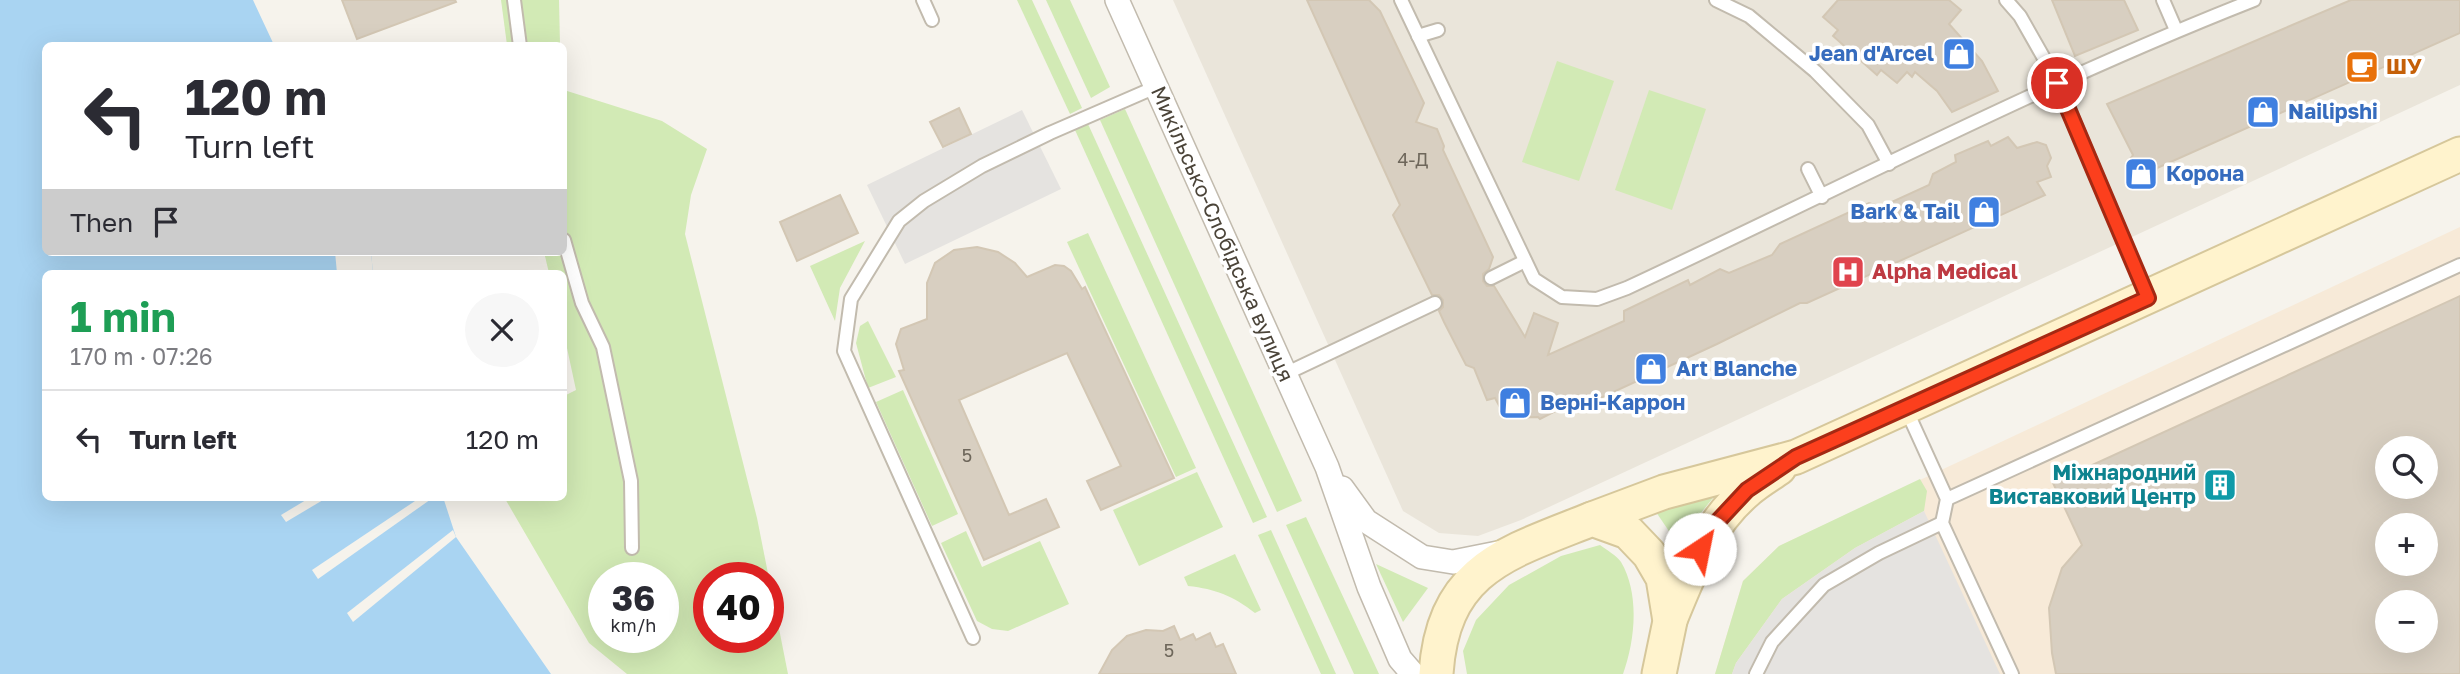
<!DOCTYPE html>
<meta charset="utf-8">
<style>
body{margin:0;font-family:"Golos Text",sans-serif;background:#f7f7f7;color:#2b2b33;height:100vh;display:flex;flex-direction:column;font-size:26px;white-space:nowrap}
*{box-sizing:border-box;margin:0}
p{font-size:23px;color:#7c7c81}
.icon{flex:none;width:38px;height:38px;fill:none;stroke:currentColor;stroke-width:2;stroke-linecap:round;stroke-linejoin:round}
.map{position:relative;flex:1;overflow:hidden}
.drawer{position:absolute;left:42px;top:270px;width:525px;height:231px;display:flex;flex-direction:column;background:#fff;border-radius:10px;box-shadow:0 7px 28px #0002}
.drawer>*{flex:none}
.hud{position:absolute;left:42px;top:42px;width:525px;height:214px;border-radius:10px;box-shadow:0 7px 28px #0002;background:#fff;color:#2b2b33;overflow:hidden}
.fabs{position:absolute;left:2375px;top:436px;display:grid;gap:14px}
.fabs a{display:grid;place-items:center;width:63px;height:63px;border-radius:50%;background:#fff;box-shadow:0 7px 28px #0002;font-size:35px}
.speed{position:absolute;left:588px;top:562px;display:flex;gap:14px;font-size:35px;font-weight:700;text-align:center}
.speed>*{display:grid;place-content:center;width:91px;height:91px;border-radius:50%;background:#fff;box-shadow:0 7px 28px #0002;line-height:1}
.speed small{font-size:18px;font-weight:400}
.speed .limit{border:10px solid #d22;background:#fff;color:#111}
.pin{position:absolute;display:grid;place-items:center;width:60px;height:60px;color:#fff;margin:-30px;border:4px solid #fff;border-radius:50%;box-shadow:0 2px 7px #0007}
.me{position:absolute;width:77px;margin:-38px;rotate:34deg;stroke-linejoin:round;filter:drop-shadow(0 0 5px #0008)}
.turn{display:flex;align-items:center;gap:24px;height:147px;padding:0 28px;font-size:32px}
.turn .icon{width:91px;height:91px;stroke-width:2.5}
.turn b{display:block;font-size:49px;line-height:60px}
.then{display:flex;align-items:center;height:66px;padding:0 28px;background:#0003;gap:14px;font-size:26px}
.round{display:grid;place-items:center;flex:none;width:74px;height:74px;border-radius:37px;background:#f7f7f7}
.overview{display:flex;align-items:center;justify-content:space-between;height:119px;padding:0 28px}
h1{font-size:42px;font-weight:700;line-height:52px;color:#1e9e55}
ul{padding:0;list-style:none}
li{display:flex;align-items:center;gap:21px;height:98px;padding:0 28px;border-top:2px solid #e1e1e2}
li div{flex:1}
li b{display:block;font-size:26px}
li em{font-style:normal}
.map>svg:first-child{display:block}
.residential{fill:#eae5da}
.commercial{fill:#f7ead8;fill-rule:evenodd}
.green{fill:#d2eab5;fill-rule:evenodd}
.parking{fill:#e5e3e0}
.water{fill:#a9d4f2}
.pier{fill:#f6f3ec}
.building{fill:#d8cfc1;stroke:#d3c7b4;stroke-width:2;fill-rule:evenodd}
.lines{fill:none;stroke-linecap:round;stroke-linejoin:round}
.lane-casing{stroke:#c2bbae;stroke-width:16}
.street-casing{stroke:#c2bbae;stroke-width:26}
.secondary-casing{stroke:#d6c79b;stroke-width:37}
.lane{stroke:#fff;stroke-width:12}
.street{stroke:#fff;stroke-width:23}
.secondary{stroke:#fff3cd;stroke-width:33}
.route-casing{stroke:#a42913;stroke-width:18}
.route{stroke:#fc3f1d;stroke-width:12}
.labels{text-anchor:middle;stroke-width:7;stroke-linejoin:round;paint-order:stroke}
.number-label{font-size:18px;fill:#6e675b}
.shop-label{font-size:21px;font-weight:bold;fill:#366cbe;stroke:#fff;text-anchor:start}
.food-label{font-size:21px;font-weight:bold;fill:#c56008;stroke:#fff;text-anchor:start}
.street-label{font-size:21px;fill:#4b4439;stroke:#fff}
.health-label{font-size:21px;font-weight:bold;fill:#be3a42;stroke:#fff;text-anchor:start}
.culture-label{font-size:21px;font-weight:bold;fill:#0d838f;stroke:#fff;text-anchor:end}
</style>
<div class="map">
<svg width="2460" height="674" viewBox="0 0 2460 674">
<rect width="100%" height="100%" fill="#f6f3ec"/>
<polygon class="residential" points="1173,0 2460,0 2460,85 1521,520 1478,536 1439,533 1403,511"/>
<path class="commercial" d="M2460,227V674H1715L1743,581L1779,546ZM2387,448H2426V486H2387ZM2387,525H2426V564H2387ZM2387,602H2426V640H2387Z"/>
<g class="green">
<polygon points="501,0 559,0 560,45 507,45"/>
<polygon points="1017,0 1032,0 1082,108 1070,114"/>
<polygon points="1046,0 1070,0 1110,87 1091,98"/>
<polygon points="1557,61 1614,81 1579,181 1522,162"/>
<path d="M564,90L662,121L707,149L691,195L685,234L757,518L788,674H627L589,643L504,497H564V396L576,390L564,334V273H549L544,252H564ZM604,578H663V637H604ZM709,578H768V637H709Z"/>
<polygon points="1649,90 1706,109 1672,210 1615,190"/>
<polygon points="1125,109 1302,501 1277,512 1100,120"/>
<polygon points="1088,124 1267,517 1253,523 1075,130"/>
<polygon points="1088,233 1196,468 1176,477 1067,242"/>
<polygon points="865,241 840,288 835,321 810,266"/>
<polygon points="868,321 896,377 868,388 856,343 860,326"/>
<polygon points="903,390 958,514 932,526 876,402"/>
<polygon points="1197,472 1223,527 1139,566 1113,510"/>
<polygon points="1728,479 1677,543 1656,512"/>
<polygon points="1920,479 1927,491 1924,511 1855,548 1782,599 1736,663 1732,674 1715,674 1743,581 1779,546"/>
<polygon points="1306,517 1379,674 1354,674 1286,525"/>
<polygon points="1271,530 1336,674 1321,674 1258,535"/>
<polygon points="966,531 982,567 1040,541 1069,604 1008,631 992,629 977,621 941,543"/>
<path d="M1600,545C1607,550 1617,556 1621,562C1640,594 1635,641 1623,674H1467L1463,651L1476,620L1509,585L1561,556Z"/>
<path d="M1235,554L1261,610L1255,613C1233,596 1216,589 1188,586L1184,577Z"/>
<polygon points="1376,564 1428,588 1403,622"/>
</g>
<g class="parking">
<polygon points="1022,110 1061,189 905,264 867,185"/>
<polygon points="1924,511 2000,674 1732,674 1736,663 1782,599 1855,548"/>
</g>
<polygon class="water" points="0,0 253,0 274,45 46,46 46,252 371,252 373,273 46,273 46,497 443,497 456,537 551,674 0,674"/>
<g class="pier">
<polygon points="335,252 371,252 373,273 337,273"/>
<polygon points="311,497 328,497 286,522 281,515"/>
<polygon points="421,497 434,497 318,579 312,570"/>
<polygon points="453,530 456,537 353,622 347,613"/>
</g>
<g class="building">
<polygon points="342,0 455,0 456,2 357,39"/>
<polygon points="1307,0 1369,0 1380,11 1424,103 1416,122 1437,129 1444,146 1443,150 1493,257 1489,269 1483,274 1483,281 1487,286 1494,286 1525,337 1534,313 1558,323 1548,355 1624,321 1624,311 1688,280 1690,285 1720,269 1729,273 1772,255 1780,244 1869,203 1881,207 1929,185 1933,174 1956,162 1955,155 1988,141 1991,146 2008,137 2017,148 2037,142 2046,145 2051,158 2047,166 2051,177 2037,182 2045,195 1807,303 1800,303 1717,344 1579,408 1569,404 1540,419 1538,417 1512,418 1502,411 1495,398 1487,400 1474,368 1466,365 1444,322 1439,311 1443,307 1443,300 1439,295 1432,295 1393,215 1400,205"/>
<polygon points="1838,0 1949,0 1961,10 1949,24 1982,61 1998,91 1952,112 1937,91 1915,72 1912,77 1907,72 1897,83 1881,70 1877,75 1833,36 1838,30 1823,17"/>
<polygon points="2052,0 2124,0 2138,30 2075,56"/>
<polygon points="2351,0 2460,0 2460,33 2157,168 2155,175 2148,182 2140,183 2126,174 2127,163 2133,155 2107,104"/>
<polygon points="959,108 971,134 943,147 930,122"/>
<polygon points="840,195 858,233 797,261 780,222"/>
<polygon points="977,247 998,252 1015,263 1027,277 1055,265 1064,266 1071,271 1082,289 1085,287 1174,478 1101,510 1087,481 1121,466 1067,353 959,400 1009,515 1046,499 1059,527 984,560 899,371 904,370 896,344 901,329 927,319 927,283 935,263 954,250"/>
<path d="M2460,296V674H2056L2052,653L2049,608L2062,568L2082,545L2053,483ZM2387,448H2426V486H2387ZM2387,525H2426V564H2387ZM2387,602H2426V640H2387Z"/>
<polygon points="1174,626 1180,640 1193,634 1196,640 1210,633 1216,647 1223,644 1236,674 1099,674 1112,650 1127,636 1146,630 1163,631"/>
</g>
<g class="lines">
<defs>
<g id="lane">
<polyline points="514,0 520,46"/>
<polyline points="923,0 932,20"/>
<path d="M1401,0L1534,279L1562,297L1597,299L1627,288C1835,191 2040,84 2254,0"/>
<polyline points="1716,0 1749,16 1815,71 1868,125 1889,164"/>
<polyline points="2006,0 2020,16 2058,83 2147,296"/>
<polyline points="2163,0 2176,30"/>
<polyline points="1418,36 1438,30"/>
<polyline points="1808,169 1822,197"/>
<polyline points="564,240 582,303 603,347 631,481 632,548"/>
<polyline points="1491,278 1525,261"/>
<polyline points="1285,374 1435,303"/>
<polyline points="1906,409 1947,499 1942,523 2012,674"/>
<polyline points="1947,499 2460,265"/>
<polyline points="973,638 844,351 851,299 899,221 924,201 982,166 1050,133 1156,87"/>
<polyline points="1756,674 1772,642 1824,585 1879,553 1942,523"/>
</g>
<g id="street">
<polyline points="1117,0 1327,467 1369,587 1400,659 1413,674"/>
<polyline points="1342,488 1366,521 1422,557 1453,562 1503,552"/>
</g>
<g id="secondary">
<polyline points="1592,519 1664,492 1796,457 2460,154"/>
<path d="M1670,620C1690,572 1707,524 1748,490C1757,482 1769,475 1779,468"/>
<path d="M1436,674C1443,568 1507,553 1592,519L1628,532L1649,554L1663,578L1670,621L1659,674"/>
</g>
</defs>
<use href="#lane" class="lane-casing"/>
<use href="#street" class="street-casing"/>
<use href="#secondary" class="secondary-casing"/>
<use href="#lane" class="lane"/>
<use href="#street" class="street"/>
<use href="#secondary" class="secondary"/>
</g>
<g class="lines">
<defs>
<polyline id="route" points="1700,549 1719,520 1747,490 1796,457 2148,298 2057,83"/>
</defs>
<use href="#route" class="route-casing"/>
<use href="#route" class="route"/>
</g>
<defs>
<symbol id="shop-square" viewBox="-11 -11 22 22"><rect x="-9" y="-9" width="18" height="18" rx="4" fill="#3f7fe0" stroke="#fff"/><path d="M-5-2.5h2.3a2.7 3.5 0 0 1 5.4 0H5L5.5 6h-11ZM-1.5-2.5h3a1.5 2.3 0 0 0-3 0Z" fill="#fff"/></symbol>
<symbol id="cafe-square" viewBox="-11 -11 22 22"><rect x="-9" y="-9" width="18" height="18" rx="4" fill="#e8710a" stroke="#fff"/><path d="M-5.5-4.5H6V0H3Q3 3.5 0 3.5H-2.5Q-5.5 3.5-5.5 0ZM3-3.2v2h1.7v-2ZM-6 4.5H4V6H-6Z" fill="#fff"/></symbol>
<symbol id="hospital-square" viewBox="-11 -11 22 22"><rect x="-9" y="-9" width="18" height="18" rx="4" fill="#e0444e" stroke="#fff"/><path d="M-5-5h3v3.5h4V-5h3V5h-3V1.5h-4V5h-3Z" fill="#fff"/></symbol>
<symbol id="building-square" viewBox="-11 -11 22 22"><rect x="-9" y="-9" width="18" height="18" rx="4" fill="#0f9aa8" stroke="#fff"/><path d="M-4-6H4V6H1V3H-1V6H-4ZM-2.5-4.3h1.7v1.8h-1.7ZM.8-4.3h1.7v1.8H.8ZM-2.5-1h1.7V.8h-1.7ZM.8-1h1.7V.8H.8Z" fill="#fff"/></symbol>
</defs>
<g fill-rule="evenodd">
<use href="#shop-square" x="1940" y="35" width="38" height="38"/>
<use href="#cafe-square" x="2343" y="48" width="38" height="38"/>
<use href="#shop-square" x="2244" y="93" width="38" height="38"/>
<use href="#shop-square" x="2122" y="155" width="38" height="38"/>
<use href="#shop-square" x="1965" y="193" width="38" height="38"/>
<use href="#hospital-square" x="1829" y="253" width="38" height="38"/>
<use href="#shop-square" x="1632" y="350" width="38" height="38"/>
<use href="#shop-square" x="1496" y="384" width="38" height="38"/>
<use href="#building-square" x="2201" y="466" width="38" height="38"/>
</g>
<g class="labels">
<g class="number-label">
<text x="1413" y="166">4-Д</text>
<text x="967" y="462">5</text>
<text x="1169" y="657">5</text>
</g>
<g class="shop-label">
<text x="1934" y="61" text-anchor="end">Jean d'Arcel</text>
<text x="2288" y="119">Nailipshi</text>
<text x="2166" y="181">Корона</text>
<text x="1960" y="219" text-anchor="end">Bark &amp; Tail</text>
<text x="1676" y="376">Art Blanche</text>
<text x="1540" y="410">Верні-Каррон</text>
</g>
<g class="food-label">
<text x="2386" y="74">ШУ</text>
</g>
<g class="street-label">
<text transform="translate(1222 234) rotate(66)" y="7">Микільсько-Слобідська вулиця</text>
</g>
<g class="health-label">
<text x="1872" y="279">Alpha Medical</text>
</g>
<g class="culture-label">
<text x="2196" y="480">Міжнародний<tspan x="2196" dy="24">Виставковий Центр</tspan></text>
</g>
</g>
</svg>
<div class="fabs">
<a><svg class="icon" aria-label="search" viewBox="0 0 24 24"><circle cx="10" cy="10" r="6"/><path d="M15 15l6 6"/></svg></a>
<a>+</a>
<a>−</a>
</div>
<div class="speed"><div>36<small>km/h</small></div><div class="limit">40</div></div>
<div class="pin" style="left:2057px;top:83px;background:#d93025"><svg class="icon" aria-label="arrive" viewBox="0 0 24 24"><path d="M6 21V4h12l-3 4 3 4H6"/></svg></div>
<svg class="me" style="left:1700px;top:549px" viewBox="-20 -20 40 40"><circle r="19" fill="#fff"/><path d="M0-13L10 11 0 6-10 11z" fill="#fc3f1d"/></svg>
<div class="hud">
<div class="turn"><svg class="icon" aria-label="left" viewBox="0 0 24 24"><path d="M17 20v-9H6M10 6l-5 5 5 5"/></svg><div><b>120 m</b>Turn left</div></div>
<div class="then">Then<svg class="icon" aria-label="arrive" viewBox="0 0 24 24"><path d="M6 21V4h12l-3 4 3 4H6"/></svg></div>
</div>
<section class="drawer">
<div class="overview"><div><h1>1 min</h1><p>170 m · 07:26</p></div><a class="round"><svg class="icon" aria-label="close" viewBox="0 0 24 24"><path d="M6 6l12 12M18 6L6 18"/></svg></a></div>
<ul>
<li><svg class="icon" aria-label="left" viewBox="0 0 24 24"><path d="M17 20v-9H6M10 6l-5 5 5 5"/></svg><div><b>Turn left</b></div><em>120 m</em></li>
</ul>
</section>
</div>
